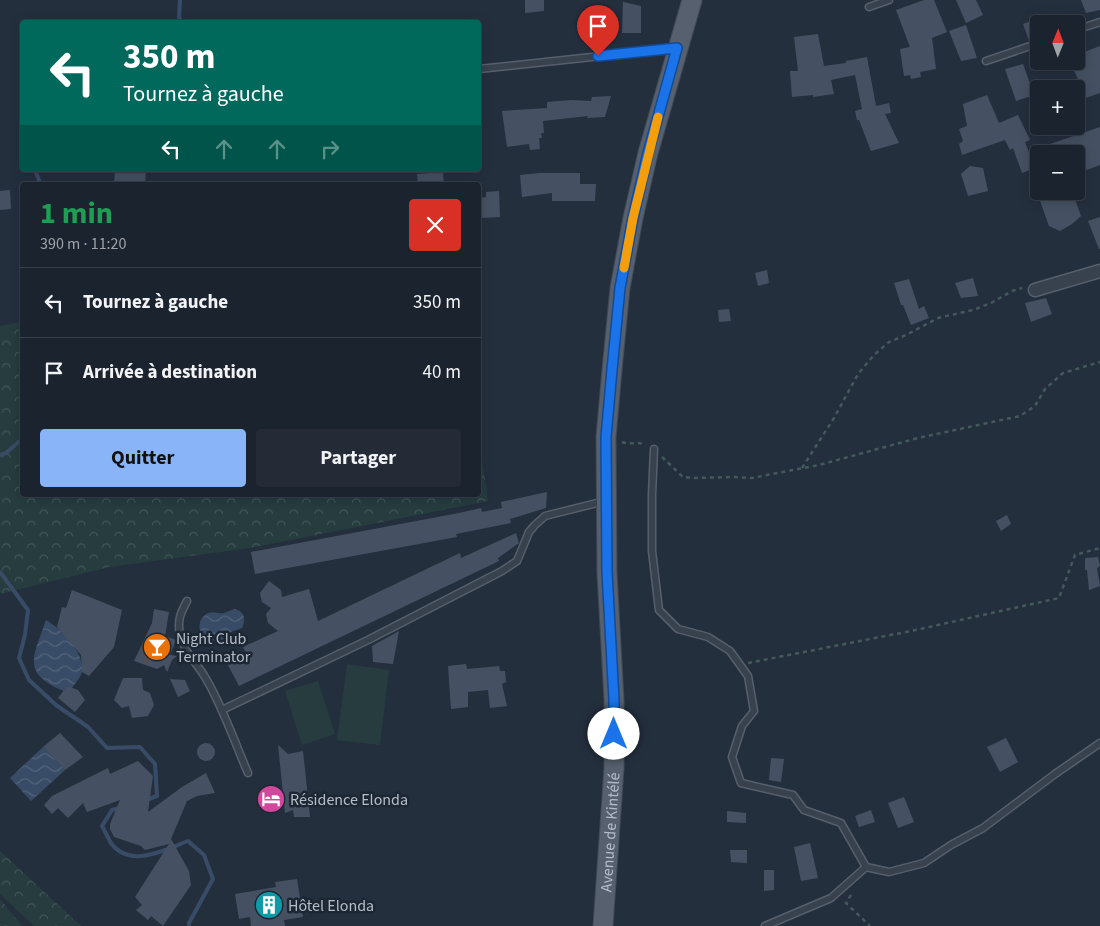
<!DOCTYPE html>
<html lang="fr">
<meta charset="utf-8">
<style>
body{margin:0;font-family:"Source Sans 3",sans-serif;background:#242b36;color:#f1f3f6;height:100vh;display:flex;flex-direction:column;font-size:19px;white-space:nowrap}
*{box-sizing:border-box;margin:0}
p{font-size:16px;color:#a0a4aa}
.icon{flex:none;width:28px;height:28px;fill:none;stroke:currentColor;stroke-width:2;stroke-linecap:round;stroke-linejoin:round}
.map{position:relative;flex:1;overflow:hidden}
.side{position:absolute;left:20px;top:182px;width:461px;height:315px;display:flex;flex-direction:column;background:#1b232e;border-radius:5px;box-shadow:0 2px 12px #0003,0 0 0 1px #39404a}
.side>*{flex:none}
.banner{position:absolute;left:20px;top:20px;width:461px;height:152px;border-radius:5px;box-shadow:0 2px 12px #0003,0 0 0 1px #39404a;background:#00695c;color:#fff;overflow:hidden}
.needle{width:32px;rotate:1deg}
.tools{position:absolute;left:1030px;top:15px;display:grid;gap:10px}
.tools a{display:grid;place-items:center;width:55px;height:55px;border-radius:5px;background:#1b232e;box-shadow:0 2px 12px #0003,0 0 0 1px #39404a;font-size:25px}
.pin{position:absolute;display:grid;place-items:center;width:42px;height:42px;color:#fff;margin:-51px -21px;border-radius:50% 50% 50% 0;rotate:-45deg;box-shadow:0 0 5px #0007}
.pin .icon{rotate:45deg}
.me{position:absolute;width:55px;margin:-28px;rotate:0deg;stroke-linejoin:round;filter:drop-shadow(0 0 4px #0008)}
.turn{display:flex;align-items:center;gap:18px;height:105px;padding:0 20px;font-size:22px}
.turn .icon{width:65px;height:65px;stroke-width:2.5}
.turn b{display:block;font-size:35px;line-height:42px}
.lanes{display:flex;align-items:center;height:48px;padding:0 20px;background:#0003;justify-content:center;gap:25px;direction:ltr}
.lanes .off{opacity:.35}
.round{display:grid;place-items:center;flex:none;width:52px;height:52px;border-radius:5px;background:#242b36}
.overview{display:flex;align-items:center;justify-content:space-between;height:85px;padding:0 20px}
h1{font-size:30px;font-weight:700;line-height:38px;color:#1e9e55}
.button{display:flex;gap:10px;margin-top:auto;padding:10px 20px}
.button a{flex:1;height:58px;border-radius:5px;background:#8ab4f8;color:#111;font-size:20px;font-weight:700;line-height:58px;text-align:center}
.button a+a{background:#242b36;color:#f1f3f6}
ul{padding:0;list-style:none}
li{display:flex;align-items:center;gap:15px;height:70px;padding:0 20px;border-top:1px solid #39404a}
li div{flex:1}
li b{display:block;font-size:19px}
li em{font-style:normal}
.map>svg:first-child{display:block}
.forest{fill:url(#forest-crowns)}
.garden{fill:#263c3f}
.water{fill:url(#water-waves)}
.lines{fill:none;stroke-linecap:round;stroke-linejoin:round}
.stream{stroke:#394c67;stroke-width:4}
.building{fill:#455162}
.service-casing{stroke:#565f6c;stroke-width:9}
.minor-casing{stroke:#565f6c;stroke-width:15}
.primary-casing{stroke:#414a57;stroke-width:21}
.path{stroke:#44595c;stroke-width:2.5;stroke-dasharray:4 4;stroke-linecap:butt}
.service{stroke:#38414e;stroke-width:6}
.minor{stroke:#38414e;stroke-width:12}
.primary{stroke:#56606e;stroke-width:19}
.route-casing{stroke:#114b97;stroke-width:12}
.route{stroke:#1a73e8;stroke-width:9}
.slow{stroke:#f59e0b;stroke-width:9}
.labels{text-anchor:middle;stroke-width:5;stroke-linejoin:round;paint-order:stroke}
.poi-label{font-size:16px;fill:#b4bcc9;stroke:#1d2633;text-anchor:start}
.street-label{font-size:16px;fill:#b4bcc9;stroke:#1d2633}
</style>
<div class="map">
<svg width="1100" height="926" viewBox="0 0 1100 926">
<defs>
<pattern id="forest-crowns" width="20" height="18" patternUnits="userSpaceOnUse" patternTransform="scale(1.25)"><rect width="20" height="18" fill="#263c3f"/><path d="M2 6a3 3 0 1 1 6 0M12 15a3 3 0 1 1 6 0" fill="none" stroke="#435659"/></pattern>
<pattern id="water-waves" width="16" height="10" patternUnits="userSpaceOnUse" patternTransform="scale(1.25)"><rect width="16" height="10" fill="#394c67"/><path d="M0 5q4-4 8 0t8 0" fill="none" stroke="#53647b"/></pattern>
</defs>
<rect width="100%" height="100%" fill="#242f3e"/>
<g class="forest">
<polygon points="22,322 22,495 479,495 479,439 488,501 250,548 109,567 0,594 0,326"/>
<polygon points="0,851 81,926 34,926 0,894"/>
<polygon points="0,899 22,926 0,926"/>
</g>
<g class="garden">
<polygon points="347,664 389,670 380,745 337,740"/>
<polygon points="318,681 335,734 302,745 285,691"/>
</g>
<g class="water">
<path d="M235,609C245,612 246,619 242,628C238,630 234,630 231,632C226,635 225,641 220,642C204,646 192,626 205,615C211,610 217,614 224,613C228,612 230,610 235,609Z"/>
<path d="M46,620C61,629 84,651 82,671C82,676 75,683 72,688L67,686L64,691C20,673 34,656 46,620Z"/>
<polygon points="43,747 65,770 31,801 10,778"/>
</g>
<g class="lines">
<g class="stream">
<polyline points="180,0 179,18 182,22"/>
<polyline points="35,170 41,185"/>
<polyline points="0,455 6,453 22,439"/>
<polyline points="0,572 28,610 25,635 19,658 29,680 56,705 88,727 107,748 140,747 155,764 157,796 146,800"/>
<path d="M120,808L112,810L102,826C105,831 108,838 111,843C130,869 165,850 188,841L204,855L213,879L189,923V926"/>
</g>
</g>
<g class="building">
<polygon points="525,0 544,0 544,11 525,13"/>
<polygon points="924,0 934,0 947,32 932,38 936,69 920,72 921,77 911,79 910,75 904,76 900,49 910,47 896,10"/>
<polygon points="956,0 976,0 983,15 966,23"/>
<polygon points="1081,0 1100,0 1100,10 1086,13"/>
<polygon points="623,2 641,6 641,33 622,33"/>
<polygon points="1039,18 1039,38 1029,41 1023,24"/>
<polygon points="966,25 977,58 961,61 949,31"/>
<polygon points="818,34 824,66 846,63 846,61 867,57 876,106 889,103 891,113 885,114 899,143 871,151 859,120 857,120 855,111 862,109 855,75 831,80 834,94 813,97 813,95 792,97 790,71 798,71 794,37"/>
<polygon points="1100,46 1100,93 1083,99 1082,97 1076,99 1076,82 1079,81 1069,61 1076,61 1076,55"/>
<polygon points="1023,64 1034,95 1016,101 1005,69"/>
<polygon points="987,95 999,123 1018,115 1030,140 1025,142 1035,168 1022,173 1013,148 1010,150 1005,140 962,155 959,144 963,141 959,129 967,126 963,104"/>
<polygon points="611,96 605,117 587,118 588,116 543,121 544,133 541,133 542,138 539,138 540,149 530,150 529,144 507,147 502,111 547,108 547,102 572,100 591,101 592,97"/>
<polygon points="1100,127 1100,165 1076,174 1076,154 1054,154 1050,144"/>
<polygon points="970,166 983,168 988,191 968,196 961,174"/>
<polygon points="115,170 146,170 145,185 114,185"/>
<polygon points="443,172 444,185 418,185 417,174"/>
<polygon points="539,173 580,173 580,184 596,184 595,201 552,201 552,193 522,197 520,175"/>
<polygon points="10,190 11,209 0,210 0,191"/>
<polygon points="499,191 500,217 479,218 479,198 486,197 486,192"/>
<polygon points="1067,191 1072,191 1081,216 1072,224 1060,231 1049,226 1040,201"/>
<polygon points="1100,217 1100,249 1099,249 1088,221"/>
<polygon points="767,270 769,283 758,286 755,273"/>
<polygon points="973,278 978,296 961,298 955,283"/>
<polygon points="909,279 919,309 924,306 929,318 911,325 903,305 901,305 894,283"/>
<polygon points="1046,298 1052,314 1031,322 1025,303"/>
<polygon points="729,309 731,321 719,322 718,310"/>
<polygon points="547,492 546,508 510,519 511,523 456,534 457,537 255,574 251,552 459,513 481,508 482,512 502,508 501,502"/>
<polygon points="1007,515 1011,524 1001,531 996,521"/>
<polygon points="516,533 519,543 498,558 499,561 239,686 228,665 247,655 243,647 278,631 268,623 266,614 271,608 262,602 260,593 269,581 281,590 282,597 309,589 318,621 460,553 461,558"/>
<polygon points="1098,557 1100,566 1097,568 1100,586 1089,590 1087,570 1085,570 1085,558"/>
<polygon points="72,590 122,610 114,647 89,676 82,672 81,655 57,627 62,607 66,608"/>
<polygon points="154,609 169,612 165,636 176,640 170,655 177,656 172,660 167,672 164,665 157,669 134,661 152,623"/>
<polygon points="399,631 393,664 373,662 372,646"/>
<polygon points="466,664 467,669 499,666 500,671 505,671 506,682 502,684 507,706 490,708 488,690 468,692 468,707 451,709 448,666"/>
<polygon points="123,678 142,678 143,690 150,693 154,705 148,716 132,718 129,706 122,708 114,700"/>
<polygon points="170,679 185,680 190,691 178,697"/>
<polygon points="67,686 78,690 85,700 75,712 58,698"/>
<polygon points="60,733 83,757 65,770 43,747"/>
<polygon points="1006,738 1018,762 1000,772 987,747"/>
<circle cx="206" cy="752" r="9"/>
<polygon points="278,745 288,754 303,751 310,817 294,817 293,810 285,813"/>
<polygon points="771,758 784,759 781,782 769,780"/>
<polygon points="138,761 153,776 148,812 182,787 206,773 215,793 197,796 187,801 171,839 189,871 191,885 163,926 151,916 148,920 136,910 142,905 135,897 169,844 145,850 141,846 114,837 110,829 110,824 120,800 87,812 83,803 68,818 58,808 52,814 44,805 52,796 108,768 110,774"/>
<polygon points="904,797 914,822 898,828 888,803"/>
<polygon points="871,810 875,822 859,827 855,816"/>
<polygon points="727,811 746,813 746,823 727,822"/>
<polygon points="810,843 818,878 801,881 794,847"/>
<polygon points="730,850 747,850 747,863 731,862"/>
<polygon points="764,870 774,870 774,890 764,891"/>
<polygon points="297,879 303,917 284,920 285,926 251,926 250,917 239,919 235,894 276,887 275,882"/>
</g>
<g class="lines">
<defs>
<g id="service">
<polyline points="869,7 889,0"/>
<polyline points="1076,30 1100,22"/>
<polyline points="986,61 1039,43"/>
<polyline points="479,69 676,48"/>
<polyline points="654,449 652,495 652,551 659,610 678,629 708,637 730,651 748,676 754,711 742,726 732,757 741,783 793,795 804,810 841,823 866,867 889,872 924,863 951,845 983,828 1055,774 1100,743"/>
<path d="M187,601C181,612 177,620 180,634C183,651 196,662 205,677C223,707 234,741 248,773"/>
<polyline points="222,710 368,640 502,571 517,561 529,532 535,525 545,516 605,501"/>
<polyline points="765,926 831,898 866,867"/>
</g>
<polyline id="minor" points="1035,290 1100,271"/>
<g id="primary">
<path id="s1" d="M603,926L614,768V700L607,573L606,437L612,370L620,288L633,218L648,153L692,0"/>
</g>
</defs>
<use href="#service" class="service-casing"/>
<use href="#minor" class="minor-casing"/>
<use href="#primary" class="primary-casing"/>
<g class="path">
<path d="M622,442C630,445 638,441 646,445"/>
<polyline points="662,457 683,477 692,478 735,477 752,478 819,465 918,438 1020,416 1035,406 1045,389 1063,373 1100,362"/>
<polyline points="802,468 834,418 858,374 874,355 889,342 906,335 938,318 973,310 991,303 1012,291 1022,288"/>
<polyline points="748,663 911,631 1059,598 1075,555 1100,548"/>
<polyline points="851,895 846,903 870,926"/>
</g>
<use href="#service" class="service"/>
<use href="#minor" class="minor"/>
<use href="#primary" class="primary"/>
</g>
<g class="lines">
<defs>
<polyline id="route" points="598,56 677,48 648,153 633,218 620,288 612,370 606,437 607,572 614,700 614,734"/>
</defs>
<use href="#route" class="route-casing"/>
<use href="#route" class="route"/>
<polyline class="slow" points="624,268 633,218 658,117"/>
</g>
<defs>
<symbol id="bar-disc" viewBox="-11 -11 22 22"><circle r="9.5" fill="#e8710a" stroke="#1d2633"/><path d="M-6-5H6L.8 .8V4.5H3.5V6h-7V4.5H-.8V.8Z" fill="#fff"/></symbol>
<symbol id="hotel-disc" viewBox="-11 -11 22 22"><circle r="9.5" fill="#d1479c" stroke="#1d2633"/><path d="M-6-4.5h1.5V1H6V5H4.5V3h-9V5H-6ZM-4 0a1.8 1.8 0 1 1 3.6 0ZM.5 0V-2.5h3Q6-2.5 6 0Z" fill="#fff"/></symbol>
<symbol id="building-disc" viewBox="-11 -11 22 22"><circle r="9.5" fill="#0f9aa8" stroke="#1d2633"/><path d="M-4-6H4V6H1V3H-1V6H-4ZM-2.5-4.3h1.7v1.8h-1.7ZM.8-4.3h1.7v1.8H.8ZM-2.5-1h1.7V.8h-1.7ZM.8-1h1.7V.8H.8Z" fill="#fff"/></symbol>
</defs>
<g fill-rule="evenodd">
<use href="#bar-disc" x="141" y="631" width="32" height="32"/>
<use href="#hotel-disc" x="255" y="783" width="32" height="32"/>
<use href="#building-disc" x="253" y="889" width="32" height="32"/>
</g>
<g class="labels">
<g class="poi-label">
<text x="176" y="644">Night Club<tspan x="176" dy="18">Terminator</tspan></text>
<text x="290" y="805">Résidence Elonda</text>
<text x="288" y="911">Hôtel Elonda</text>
</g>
<g class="street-label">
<text dy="6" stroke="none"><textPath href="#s1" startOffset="94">Avenue de Kintélé</textPath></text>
</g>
</g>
</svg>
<div class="tools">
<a><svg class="needle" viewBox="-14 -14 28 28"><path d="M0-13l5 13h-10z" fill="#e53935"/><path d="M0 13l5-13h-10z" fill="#a0a4aa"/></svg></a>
<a>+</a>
<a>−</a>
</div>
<div class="pin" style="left:598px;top:56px;background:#d93025"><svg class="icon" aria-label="arrive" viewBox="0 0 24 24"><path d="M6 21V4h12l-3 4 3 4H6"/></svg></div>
<svg class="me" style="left:614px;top:734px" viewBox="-20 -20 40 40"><circle r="19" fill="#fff"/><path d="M0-13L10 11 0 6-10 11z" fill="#1a73e8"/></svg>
<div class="banner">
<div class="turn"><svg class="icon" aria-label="left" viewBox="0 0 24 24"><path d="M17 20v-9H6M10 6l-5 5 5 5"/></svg><div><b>350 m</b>Tournez à gauche</div></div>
<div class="lanes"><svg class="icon" aria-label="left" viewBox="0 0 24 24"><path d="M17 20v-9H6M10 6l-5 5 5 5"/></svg><svg class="icon off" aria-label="ahead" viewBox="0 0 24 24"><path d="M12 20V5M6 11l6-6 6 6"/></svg><svg class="icon off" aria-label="ahead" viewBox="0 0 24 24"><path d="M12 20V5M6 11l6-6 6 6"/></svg><svg class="icon off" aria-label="right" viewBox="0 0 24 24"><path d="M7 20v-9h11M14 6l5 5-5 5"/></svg></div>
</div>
<section class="side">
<div class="overview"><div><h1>1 min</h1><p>390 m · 11:20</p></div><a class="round" style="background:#d93025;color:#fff"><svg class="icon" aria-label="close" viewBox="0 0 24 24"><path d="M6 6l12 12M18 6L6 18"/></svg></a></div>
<ul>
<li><svg class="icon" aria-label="left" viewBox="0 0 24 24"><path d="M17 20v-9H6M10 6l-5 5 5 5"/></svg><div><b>Tournez à gauche</b></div><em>350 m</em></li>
<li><svg class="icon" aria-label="arrive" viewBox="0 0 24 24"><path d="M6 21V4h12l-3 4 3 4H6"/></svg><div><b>Arrivée à destination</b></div><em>40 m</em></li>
</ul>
<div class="button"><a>Quitter</a><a>Partager</a></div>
</section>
</div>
